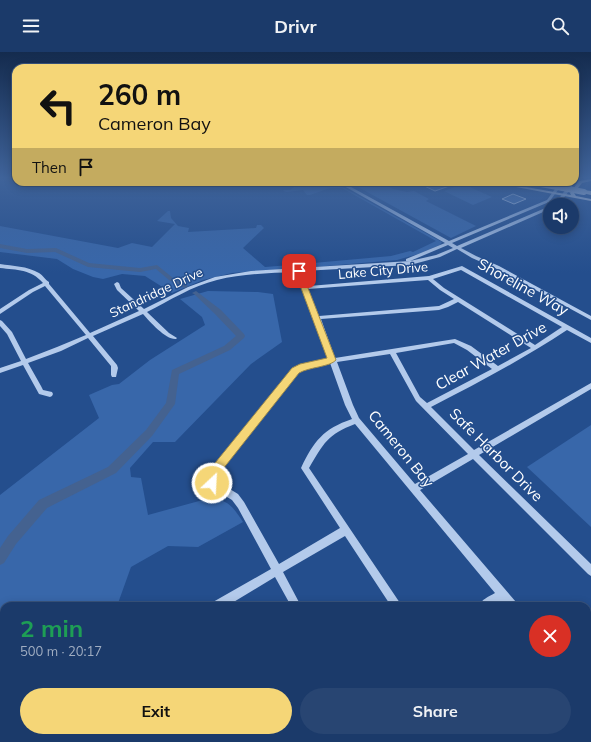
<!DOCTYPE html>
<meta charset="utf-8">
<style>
body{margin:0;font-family:Mulish,sans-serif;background:#284572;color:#f1f3f6;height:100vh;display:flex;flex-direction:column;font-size:15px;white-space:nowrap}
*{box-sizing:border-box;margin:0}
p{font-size:13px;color:#a0adc1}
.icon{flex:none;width:22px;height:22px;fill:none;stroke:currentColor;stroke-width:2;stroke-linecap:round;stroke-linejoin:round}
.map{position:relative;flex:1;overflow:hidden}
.sheet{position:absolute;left:0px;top:550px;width:591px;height:140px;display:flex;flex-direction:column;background:#1b3a6a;border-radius:12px 12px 0 0;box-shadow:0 2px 10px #0003,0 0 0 1px #39547e}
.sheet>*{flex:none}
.banner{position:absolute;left:12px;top:12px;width:567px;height:122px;border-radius:12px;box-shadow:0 2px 10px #0003,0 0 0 1px #39547e;background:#f5d677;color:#111;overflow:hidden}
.tools{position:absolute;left:543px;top:146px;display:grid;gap:8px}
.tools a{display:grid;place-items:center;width:36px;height:36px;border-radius:50%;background:#1b3a6a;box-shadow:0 2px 10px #0003,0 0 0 1px #39547e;font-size:20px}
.pin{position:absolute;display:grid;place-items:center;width:34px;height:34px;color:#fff;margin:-17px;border-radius:8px;box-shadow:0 2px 6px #0006}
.me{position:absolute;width:44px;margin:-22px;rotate:25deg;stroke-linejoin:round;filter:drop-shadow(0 0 3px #0008)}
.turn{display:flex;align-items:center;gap:14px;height:84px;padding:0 20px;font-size:18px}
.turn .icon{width:52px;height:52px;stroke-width:2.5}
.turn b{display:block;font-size:28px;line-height:34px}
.then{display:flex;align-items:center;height:38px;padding:0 20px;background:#0003;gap:8px;font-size:15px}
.round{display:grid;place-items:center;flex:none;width:42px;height:42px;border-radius:21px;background:#284572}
.headline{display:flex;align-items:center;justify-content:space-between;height:68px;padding:0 20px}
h1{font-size:24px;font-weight:700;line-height:30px;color:#1e9e55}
.cta{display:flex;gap:8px;margin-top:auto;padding:8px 20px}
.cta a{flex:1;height:46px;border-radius:24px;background:#f5d677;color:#111;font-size:16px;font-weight:700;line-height:46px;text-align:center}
.cta a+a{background:#284572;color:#f1f3f6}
header{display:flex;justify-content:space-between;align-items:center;height:52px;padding:0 20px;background:#1b3a6a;font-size:18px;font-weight:700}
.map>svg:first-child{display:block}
.green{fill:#3867aa}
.water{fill:#446290;stroke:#a8c5ec}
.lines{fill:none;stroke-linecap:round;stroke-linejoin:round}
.river{fill:#446290;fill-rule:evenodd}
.building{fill:#4c77b4;stroke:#d8e5f8}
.minor{fill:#b3caeb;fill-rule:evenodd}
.major{fill:#f8fafe;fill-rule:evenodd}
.highway{fill:#fff;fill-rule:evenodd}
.highway-bridge{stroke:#fff;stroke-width:6}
.route{fill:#f5d677;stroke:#9f8b4d}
.labels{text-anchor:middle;stroke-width:3;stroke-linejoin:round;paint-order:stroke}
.far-street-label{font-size:13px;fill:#fff;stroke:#244e8d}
.street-label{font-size:15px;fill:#fff;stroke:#244e8d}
</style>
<header><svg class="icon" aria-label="menu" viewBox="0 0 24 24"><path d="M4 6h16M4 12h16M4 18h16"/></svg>Drivr<svg class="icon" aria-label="search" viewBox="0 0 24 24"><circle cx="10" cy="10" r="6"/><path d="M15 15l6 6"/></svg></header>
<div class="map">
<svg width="591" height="690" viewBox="0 0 591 690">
<rect width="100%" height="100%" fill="#244e8d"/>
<g class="green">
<polygon points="296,130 331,130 337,132 442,190 440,193 418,202 397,208 303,216 302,212 391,204 410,199 413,200 436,189 342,136 330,136 310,143 307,143 303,138 287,140 283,139 284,138 290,138 294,135 292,134"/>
<polygon points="349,130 379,130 393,137 407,140 414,139 429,147 426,149 476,174 451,186"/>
<polygon points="463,132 492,145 473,153 444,139"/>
<polygon points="168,159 170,159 171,166 178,174 189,176 188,180 256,176 257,173 261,173 264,176 243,196 265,215 290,213 295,215 294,216 232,221 203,228 172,241 145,224 122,222 103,227 93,225 73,217 57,207 0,200 0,174 118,196 132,191 152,195 175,172 157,169"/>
<path d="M208,239L258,240L273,242L282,290L251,312L175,390H153L130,416L131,425L141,426L148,463L210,446C229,448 233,455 243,470L198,495L168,494L131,515L117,554H4V605L0,608V443L99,366L89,343L112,333L119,332L150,308L205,273L202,265L180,247Z"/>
<polygon points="591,373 591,475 527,415"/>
<polygon points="72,686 173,686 172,690 71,690"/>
</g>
<g class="water">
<polygon points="4,605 4,653 0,647 0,608"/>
<polygon points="4,655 4,686 72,686 71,690 0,690 0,668 2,668"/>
</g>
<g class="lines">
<g class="river">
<polygon points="0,192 27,197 56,196 89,211 140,216 157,213 173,226 188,234 185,236 169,228 156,217 140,220 88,215 55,200 27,201 0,196"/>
<polygon points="196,239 221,258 244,282 245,284 244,286 230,298 179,322 175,352 152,384 116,421 47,456 16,492 4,511 0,513 0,496 8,484 39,448 108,415 146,378 166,351 172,318 224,294 236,284 215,262 194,242 192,241"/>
</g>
</g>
<g class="building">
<polygon points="416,130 446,130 455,132 435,139"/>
<polygon points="513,142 526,147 514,152 502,147"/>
</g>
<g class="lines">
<g class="minor">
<path d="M337,130H342L449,189L547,148L560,130H564L549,150L452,191L457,194L550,154V157L461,196L476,204L499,214L591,264V268L495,216L472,206L457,197L440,205L410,213L303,219L307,223L310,232L309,234L429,224L462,214L591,286V291L567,278C523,307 478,331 431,355L474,398L591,331V337L479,403L591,512V524L588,522L473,407L420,438L516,550L517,554H506L501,549L491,554H479C482,547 488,545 495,541L355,372C328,382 323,392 309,416L402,554H391L345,484L283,520L301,554H291L275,525L227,554H212L213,550L271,517L238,456L232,448L209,434L207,428L212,416L293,317L311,310L329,307L315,268L313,266L314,265L303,237L296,233L293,223L296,220C269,221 242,222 217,228C192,234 169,249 147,260L169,281L177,286L176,287C166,288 150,270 143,262L93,284L117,313L118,316L116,325H112L111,323V314L88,286L61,299L28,311L41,334L43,338L52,340L53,342L52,344L50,345L39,342L23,313L0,321V316L21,309L7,282L0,274V268L2,269L12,280L26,307L57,295L86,283L45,234L33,240L0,262V257L29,238L43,231C31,217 17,218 0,216V212C13,214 27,214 39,221C43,223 45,228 49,230V232L90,281L139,259L117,238L114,232L117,230L119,231L121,236L144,257L188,235L215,225L251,219L410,209L436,203L453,196L448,193L410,209H406V207L445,191ZM461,218L562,275L535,293L444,236L433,227ZM299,222L302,224L304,232V233L301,232L299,223ZM428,228L440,238L454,247L439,254L319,264L308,237ZM458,250L531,296L498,314L471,294L455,287L335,306L321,267L439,258L448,255ZM454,291L467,298L492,317L427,351L420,345L396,301ZM390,302L416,349L468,402L415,432L359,366L353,353L337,310ZM330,311L345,353L352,367C323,377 314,389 301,416L340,476L279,512L244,450L238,442L215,428L218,421L297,321L312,314Z"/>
<path d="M571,130H575C569,138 562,153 552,153L558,148Z"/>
<polygon points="591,605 591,619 587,620 587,606"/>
<polygon points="230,686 251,686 249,690 228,690"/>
<polygon points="357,686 369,686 371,690 359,690"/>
<polygon points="524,686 537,686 535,690 522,690"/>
</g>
<polygon class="major" points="591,127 591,129 582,131 574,141 576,144 591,147 591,149 489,130 498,130 571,143 570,141 579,129"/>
<g class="highway">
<polygon points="518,130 532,130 543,133 540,135"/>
<polygon points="584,138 591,139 591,143 582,141 582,139"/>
</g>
<polyline class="highway-bridge" points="541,132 584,140"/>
</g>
<linearGradient id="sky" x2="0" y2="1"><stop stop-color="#142b4e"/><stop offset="0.57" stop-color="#3f639a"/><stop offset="1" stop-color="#3f639a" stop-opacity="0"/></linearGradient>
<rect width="591" height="221" fill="url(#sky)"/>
<path class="route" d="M296,217C306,216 308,225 311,232L308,236L336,308C330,315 309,315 299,321L219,422L215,434L212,436L208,434L205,428L211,416L292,316L300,312L327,306L301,236L304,232L301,223L296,220Z"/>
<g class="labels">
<g class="far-street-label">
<text transform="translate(383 218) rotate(-5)" y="5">Lake City Drive</text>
<text transform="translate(156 240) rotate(-25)" y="5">Standridge Drive</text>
</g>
<g class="street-label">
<text transform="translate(523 235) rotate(29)" y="5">Shoreline Way</text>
<text transform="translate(491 304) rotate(-29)" y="5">Clear Water Drive</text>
<text transform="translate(401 397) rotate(51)" y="5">Cameron Bay</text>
<text transform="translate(496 403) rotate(45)" y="5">Safe Harbor Drive</text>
</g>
</g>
</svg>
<div class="tools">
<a><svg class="icon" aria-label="sound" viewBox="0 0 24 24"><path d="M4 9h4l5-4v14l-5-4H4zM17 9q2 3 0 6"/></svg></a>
</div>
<div class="pin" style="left:299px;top:219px;background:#d93025"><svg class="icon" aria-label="arrive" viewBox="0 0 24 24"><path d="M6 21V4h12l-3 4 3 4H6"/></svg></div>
<svg class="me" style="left:212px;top:431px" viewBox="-20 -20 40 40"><circle r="17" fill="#f5d677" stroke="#fff" stroke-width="3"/><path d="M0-11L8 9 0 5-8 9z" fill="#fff"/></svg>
<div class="banner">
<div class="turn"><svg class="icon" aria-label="left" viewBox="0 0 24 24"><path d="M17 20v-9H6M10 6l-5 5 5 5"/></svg><div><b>260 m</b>Cameron Bay</div></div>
<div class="then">Then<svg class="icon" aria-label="arrive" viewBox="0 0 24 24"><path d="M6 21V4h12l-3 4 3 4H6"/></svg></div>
</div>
<section class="sheet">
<div class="headline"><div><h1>2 min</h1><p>500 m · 20:17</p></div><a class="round" style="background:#d93025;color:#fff"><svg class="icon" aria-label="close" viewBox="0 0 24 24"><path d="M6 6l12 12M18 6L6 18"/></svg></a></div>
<div class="cta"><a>Exit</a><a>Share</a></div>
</section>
</div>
